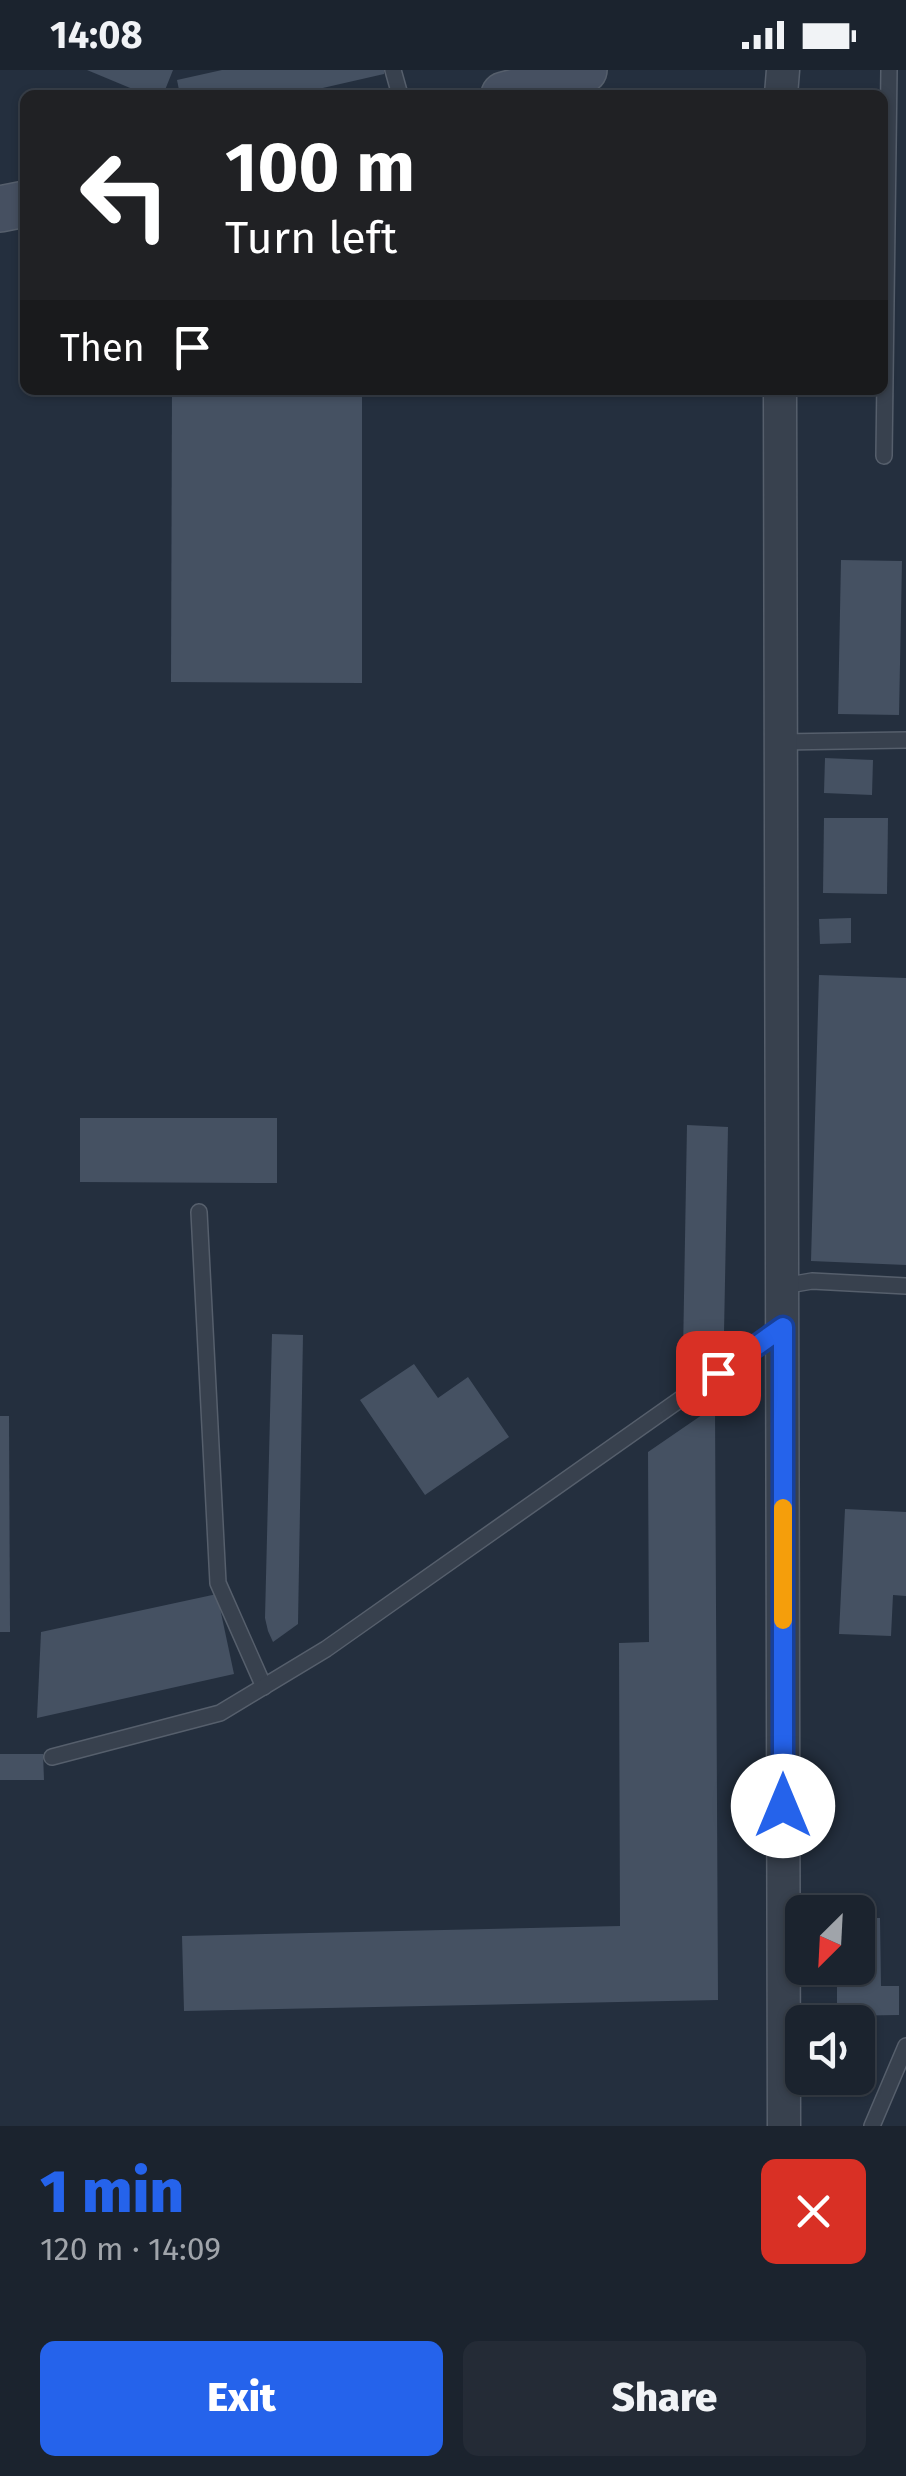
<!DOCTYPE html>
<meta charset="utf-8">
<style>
body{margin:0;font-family:"Fira Sans",sans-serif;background:#242b36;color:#f1f3f6;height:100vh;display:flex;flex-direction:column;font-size:38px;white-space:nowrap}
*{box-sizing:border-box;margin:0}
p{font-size:32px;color:#a0a4aa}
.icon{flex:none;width:55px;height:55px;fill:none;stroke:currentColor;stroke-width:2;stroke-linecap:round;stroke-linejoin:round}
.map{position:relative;height:2056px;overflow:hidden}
.side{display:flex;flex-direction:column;background:#1b232e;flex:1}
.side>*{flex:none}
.hud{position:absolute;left:20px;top:20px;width:868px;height:305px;border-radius:15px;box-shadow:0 2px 8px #0004,0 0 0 2px #39404a;background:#202124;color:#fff;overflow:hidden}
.needle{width:65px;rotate:204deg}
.tools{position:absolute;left:785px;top:1825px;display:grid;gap:20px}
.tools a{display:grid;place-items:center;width:90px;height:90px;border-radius:15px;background:#1b232e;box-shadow:0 2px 8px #0004,0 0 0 2px #39404a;font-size:50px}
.pin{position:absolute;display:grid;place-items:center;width:85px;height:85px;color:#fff;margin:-42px;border-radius:20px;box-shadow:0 5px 15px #0006}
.me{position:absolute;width:110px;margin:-55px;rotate:0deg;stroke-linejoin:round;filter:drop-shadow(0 0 8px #0008)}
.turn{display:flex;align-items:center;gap:35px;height:210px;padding:0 40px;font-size:45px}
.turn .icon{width:130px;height:130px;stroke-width:2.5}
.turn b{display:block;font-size:70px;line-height:85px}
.then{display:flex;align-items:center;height:95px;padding:0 40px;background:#0003;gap:20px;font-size:38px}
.round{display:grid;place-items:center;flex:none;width:105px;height:105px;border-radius:15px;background:#242b36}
.summary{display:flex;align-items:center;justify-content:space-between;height:170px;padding:0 40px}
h1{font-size:60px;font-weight:800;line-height:75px;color:#2563eb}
.button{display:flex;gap:20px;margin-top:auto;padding:20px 40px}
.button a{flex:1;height:115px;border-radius:15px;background:#2563eb;color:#fff;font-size:40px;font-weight:800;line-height:115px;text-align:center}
.button a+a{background:#242b36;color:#f1f3f6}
.status{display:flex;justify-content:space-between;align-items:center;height:70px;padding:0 50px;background:#1b232e;direction:ltr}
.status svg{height:28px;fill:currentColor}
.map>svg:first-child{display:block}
.building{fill:#455162}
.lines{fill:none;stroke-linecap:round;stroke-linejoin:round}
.lane-casing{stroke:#565f6c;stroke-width:18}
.street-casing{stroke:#565f6c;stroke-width:35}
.secondary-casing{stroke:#565f6c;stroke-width:48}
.lane{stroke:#38414e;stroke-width:15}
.street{stroke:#38414e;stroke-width:32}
.secondary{stroke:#465061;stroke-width:45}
.route-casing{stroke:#184099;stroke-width:25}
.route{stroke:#2563eb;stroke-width:18}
.slow{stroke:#f59e0b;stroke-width:18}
</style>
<div class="status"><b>14:08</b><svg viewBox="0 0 49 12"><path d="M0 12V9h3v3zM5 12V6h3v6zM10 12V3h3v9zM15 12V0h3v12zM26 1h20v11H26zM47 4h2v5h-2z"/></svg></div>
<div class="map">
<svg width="906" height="2056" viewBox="0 0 906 2056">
<rect width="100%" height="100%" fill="#242f3e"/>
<g class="building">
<polygon points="87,0 173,0 163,25 147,25"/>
<polygon points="222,0 384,0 384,4 292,25 180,25 177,10"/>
<polygon points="172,320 362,320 362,613 171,612"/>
<polygon points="841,490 902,491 899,645 838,644"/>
<polygon points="825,688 873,690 872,725 824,723"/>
<polygon points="824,748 888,748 887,824 823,823"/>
<polygon points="851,848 851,873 820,874 819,849"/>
<polygon points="819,905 906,908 906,1195 811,1191"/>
<polygon points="80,1048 277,1048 277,1113 80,1112"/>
<polygon points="687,1055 728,1057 724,1263 683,1284"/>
<polygon points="272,1264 303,1265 298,1554 273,1572 268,1561 265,1548"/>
<polygon points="414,1294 438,1328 468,1307 509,1367 425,1425 360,1330"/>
<polygon points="715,1336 718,1930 184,1941 182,1866 620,1856 619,1573 649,1572 648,1382"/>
<polygon points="0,1346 9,1346 10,1562 0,1562"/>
<polygon points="845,1439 906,1442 906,1526 893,1525 891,1566 839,1564"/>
<polygon points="217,1524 234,1604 37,1648 41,1562"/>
<polygon points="0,1684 43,1684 44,1710 0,1710"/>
<polygon points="858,1848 880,1848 881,1916 899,1916 899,1945 837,1946 837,1898 858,1898"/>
</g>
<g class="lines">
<defs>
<g id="lane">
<polyline points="393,0 400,25"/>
<polyline points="884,386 889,0"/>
<polyline points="781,672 906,670"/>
<polyline points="199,1142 218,1513 264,1617"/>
<polyline points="783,1216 812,1211 906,1216"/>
<polyline points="52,1687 220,1643 326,1579 780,1259"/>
<polyline points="872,2056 906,1976"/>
</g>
<g id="street">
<polyline points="781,25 783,0"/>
<polyline points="780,320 784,2056"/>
</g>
<g id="secondary">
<polyline points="504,25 562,10 584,0"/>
<polyline points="0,139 25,134"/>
</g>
</defs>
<use href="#lane" class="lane-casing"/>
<use href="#street" class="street-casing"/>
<use href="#secondary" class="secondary-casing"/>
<use href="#lane" class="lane"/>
<use href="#street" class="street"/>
<use href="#secondary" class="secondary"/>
</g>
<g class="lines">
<defs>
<polyline id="route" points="718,1303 783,1257 783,1736"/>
</defs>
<use href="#route" class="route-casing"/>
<use href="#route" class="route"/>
<polyline class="slow" points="783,1438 783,1550"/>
</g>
</svg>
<div class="tools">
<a><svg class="needle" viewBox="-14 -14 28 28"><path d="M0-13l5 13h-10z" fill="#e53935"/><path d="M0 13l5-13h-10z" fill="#a0a4aa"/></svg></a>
<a><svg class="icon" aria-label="sound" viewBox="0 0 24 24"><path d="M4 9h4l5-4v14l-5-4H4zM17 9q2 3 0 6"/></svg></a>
</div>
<div class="pin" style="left:718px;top:1303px;background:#d93025"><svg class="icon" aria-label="arrive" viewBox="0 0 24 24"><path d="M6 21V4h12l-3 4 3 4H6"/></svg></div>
<svg class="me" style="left:783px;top:1736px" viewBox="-20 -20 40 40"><circle r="19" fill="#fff"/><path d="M0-13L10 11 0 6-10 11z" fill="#2563eb"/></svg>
<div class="hud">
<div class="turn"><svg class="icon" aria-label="left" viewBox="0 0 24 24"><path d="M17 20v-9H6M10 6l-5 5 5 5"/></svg><div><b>100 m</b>Turn left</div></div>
<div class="then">Then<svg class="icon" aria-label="arrive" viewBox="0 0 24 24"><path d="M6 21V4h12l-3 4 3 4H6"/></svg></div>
</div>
</div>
<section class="side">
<div class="summary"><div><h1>1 min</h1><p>120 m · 14:09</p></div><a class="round" style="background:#d93025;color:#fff"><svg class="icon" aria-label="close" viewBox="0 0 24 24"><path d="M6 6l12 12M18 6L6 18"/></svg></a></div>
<div class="button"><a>Exit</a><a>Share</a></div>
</section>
